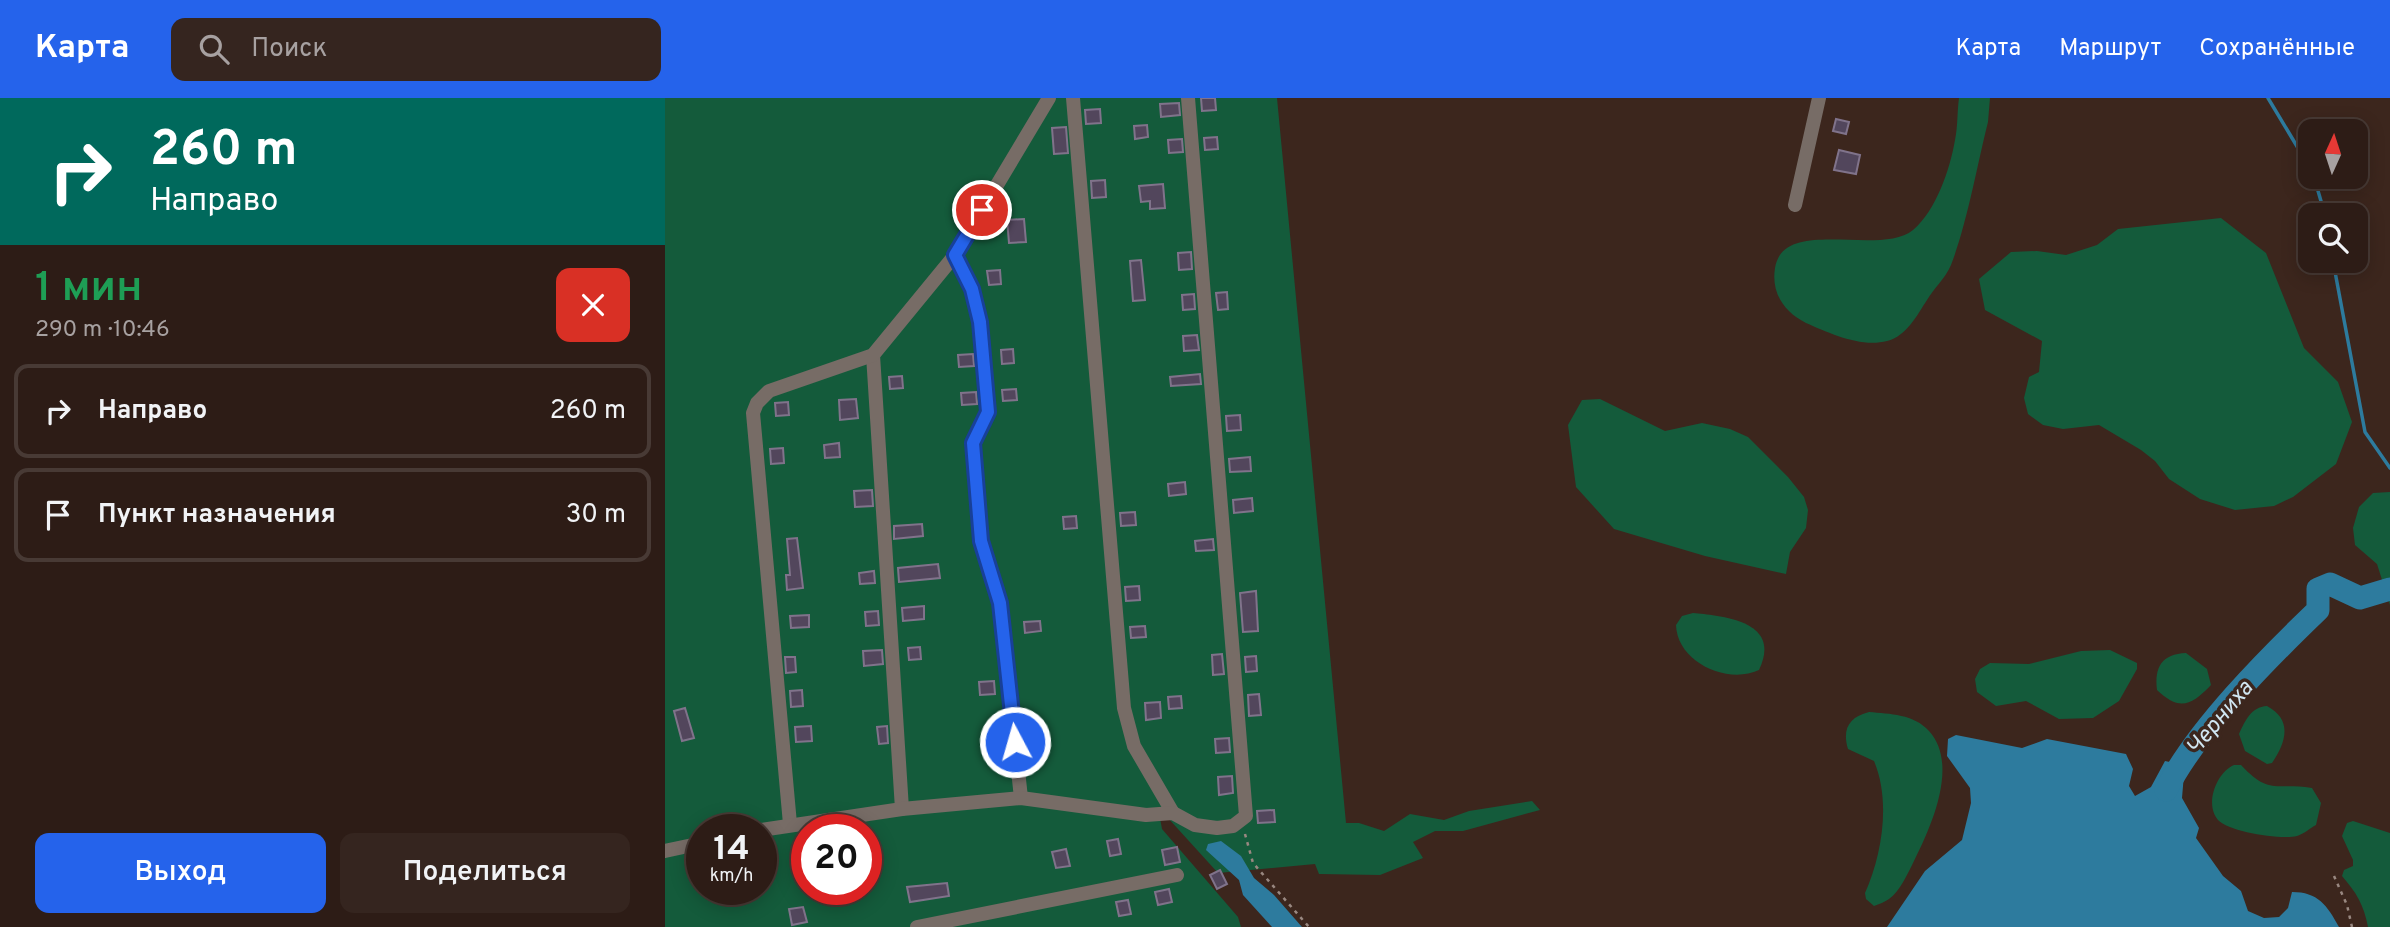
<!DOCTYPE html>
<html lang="ru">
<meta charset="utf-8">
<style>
body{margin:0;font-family:Overpass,sans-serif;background:#35251f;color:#f1f3f6;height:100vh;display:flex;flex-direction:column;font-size:26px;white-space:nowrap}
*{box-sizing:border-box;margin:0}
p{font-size:23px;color:#a7a1a1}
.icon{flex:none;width:38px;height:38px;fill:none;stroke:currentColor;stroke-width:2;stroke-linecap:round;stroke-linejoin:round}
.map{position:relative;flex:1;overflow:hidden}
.panel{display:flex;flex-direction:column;background:#2d1c16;width:665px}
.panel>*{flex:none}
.top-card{background:#00695c;color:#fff;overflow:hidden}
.needle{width:46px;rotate:3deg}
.buttons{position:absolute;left:1633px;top:21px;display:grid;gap:14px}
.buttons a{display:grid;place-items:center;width:70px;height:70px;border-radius:14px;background:#2d1c16;box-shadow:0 4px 18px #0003,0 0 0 2px #483a35;font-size:35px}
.speed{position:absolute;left:21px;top:716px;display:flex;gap:14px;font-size:35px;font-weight:700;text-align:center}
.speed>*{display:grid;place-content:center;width:91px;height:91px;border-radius:50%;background:#2d1c16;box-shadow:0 4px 18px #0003,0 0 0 2px #483a35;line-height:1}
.speed small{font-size:18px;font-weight:400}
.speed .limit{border:10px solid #d22;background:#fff;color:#111}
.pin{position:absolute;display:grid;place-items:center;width:60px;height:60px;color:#fff;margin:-30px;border:4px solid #fff;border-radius:50%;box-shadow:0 2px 7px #0007}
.me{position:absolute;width:77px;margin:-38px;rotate:354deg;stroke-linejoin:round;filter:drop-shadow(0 0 5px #0008)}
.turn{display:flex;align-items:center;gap:24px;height:147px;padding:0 35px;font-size:32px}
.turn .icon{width:91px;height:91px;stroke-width:2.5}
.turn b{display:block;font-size:49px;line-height:60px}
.round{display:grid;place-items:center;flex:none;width:74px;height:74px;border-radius:14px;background:#35251f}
.overview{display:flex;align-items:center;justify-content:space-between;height:119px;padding:0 35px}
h1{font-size:42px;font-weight:600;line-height:52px;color:#1e9e55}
.cta{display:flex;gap:14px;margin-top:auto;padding:14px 35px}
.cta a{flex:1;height:80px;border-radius:14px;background:#2563eb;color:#fff;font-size:28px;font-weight:600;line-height:80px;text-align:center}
.cta a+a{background:#35251f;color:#f1f3f6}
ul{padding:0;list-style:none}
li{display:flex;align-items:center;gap:21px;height:94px;margin:0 14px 10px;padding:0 21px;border:4px solid #483a35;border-radius:14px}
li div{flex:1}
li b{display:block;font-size:26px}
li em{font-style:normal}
header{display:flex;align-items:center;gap:42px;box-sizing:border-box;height:98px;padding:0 35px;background:#2563eb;color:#fff}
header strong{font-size:33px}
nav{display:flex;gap:38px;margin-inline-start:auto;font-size:24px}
.search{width:490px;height:63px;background:#35251f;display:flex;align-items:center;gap:18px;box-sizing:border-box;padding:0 24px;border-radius:14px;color:#a7a1a1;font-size:26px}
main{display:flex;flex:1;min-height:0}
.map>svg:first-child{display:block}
.green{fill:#145b3b;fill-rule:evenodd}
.water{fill:#2d7b9e}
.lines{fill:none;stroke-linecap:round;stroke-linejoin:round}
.stream{stroke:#2d7b9e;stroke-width:3.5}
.river{stroke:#2d7b9e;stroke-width:23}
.building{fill:#52465c;stroke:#80738b;stroke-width:2}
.path{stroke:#998881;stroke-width:2.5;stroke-dasharray:3.5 5;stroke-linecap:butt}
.minor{stroke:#776c66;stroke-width:14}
.route-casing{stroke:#184099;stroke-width:18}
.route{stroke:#2563eb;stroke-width:12}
.labels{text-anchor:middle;stroke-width:7;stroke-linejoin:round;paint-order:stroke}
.water-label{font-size:23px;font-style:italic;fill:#d0e6f2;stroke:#3c261d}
</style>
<header>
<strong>Карта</strong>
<div class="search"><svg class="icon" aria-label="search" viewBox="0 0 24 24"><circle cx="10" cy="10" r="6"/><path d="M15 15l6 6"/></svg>Поиск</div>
<nav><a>Карта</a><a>Маршрут</a><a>Сохранённые</a></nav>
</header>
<main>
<section class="panel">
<div class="top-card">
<div class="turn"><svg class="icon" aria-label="right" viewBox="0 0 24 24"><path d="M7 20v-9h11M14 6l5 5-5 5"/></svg><div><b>260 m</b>Направо</div></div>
</div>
<div class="overview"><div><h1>1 мин</h1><p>290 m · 10:46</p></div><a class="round" style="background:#d93025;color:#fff"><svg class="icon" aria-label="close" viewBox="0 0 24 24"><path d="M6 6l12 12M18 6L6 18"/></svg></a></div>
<ul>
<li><svg class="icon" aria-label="right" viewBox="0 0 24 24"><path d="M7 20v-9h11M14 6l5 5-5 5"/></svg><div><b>Направо</b></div><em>260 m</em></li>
<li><svg class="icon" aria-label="arrive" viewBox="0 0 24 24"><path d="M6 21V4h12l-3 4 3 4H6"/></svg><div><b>Пункт назначения</b></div><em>30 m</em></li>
</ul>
<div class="cta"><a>Выход</a><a>Поделиться</a></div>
</section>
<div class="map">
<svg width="1725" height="829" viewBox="0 0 1725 829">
<rect width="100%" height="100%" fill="#3c261d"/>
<g class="green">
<path d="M0,0H612L681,725H694L719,733L745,716L779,722L804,713L867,703L875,712L798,733H770L748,744L758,760L715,777L654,776L650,766L553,775L493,709L497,731L573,819L576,829H0ZM37,732H96V791H37ZM142,732H201V791H142Z"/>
<path d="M1294,0H1325L1323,24C1312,68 1302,126 1286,167C1280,181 1269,190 1262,202C1252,217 1242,238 1222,243C1196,250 1164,235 1141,225C1119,214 1106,195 1110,170C1118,118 1215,159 1248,132C1271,113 1285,71 1290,42C1293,28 1292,14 1294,0Z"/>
<polygon points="1556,120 1601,155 1639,250 1673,284 1687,324 1671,366 1628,399 1609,408 1570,412 1535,401 1504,381 1490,363 1476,352 1434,327 1398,331 1378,327 1363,316 1359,300 1364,279 1374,274 1377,243 1320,212 1314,181 1346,154 1372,153 1401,157 1432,147 1453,131"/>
<polygon points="935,301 1000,333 1037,325 1065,331 1083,339 1123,379 1139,399 1143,412 1141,430 1125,454 1121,476 1040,458 949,431 911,389 903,327 917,302"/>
<polygon points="1725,394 1725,507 1712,466 1690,447 1688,430 1694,409 1708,395"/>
<path d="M1028,515C1061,518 1117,524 1094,572C1062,587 1012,564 1011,527L1017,518Z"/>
<polygon points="1445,552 1472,565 1472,571 1454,603 1428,620 1394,621 1361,603 1331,608 1312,594 1310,581 1315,571 1325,565 1364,566 1416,553"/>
<path d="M1521,555L1542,571L1546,587C1526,608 1514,613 1492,592C1489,569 1497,556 1521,555Z"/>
<path d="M1602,608C1628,622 1621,644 1607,665L1602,666L1580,653L1574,636C1580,623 1586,609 1602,608Z"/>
<path d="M1204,614C1225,616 1249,616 1264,633C1295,667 1265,731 1248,765C1242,777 1235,793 1224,801C1220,804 1214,806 1209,808L1201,801L1200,795C1217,757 1226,703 1209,663L1183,651C1177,631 1184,619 1204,614Z"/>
<path d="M1569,667H1576C1605,698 1610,684 1647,690L1656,705L1651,727C1645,730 1639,736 1632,738C1616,742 1564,734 1553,722C1539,706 1552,674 1569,667Z"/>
<path d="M1688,723L1725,735V829H1703C1699,807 1691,794 1677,778L1679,772L1688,768V762L1677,738L1682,725Z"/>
</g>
<g class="water">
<path d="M1291,637L1357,650L1382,641L1461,656L1468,671L1464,688L1470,698L1486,689L1500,663L1514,666L1519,676L1517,700L1534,730L1531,740L1558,778L1576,793L1583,813L1599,820L1614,819L1623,810L1627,794C1653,794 1662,807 1674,829H1222L1260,773L1297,742L1306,705L1305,690L1282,658L1283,641Z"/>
<polygon points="556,743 576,758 589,780 609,797 637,829 607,829 578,797 574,782 541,752 543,746"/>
</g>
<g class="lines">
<g class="stream">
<polyline points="1603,0 1645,70"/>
<polyline points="1649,79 1660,117"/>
<polyline points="1668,163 1700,334 1725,370"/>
</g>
<path class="river" d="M1501,692C1532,631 1603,560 1653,512V491L1665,486L1695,500L1725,491"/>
</g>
<g class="building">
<polygon points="536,0 550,0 551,12 537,13"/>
<polygon points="514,5 515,17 496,19 495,6"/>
<polygon points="435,11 436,25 421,26 420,12"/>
<polygon points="1171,21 1184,24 1181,36 1168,33"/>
<polygon points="482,27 483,39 470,41 469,28"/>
<polygon points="401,29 403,55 389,56 387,30"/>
<polygon points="552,39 553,51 540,52 539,40"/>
<polygon points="517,41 518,54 504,55 503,42"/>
<polygon points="1174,52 1195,57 1191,76 1169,72"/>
<polygon points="440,82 441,99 427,100 426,83"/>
<polygon points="498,86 500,110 485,111 485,103 476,104 474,88"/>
<polygon points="359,121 361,144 344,145 342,122"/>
<polygon points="526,154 527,171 514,172 513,155"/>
<polygon points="476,162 480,202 468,203 465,163"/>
<polygon points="335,172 336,186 324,187 322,173"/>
<polygon points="562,194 563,211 553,212 551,195"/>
<polygon points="529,196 530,211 518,212 517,197"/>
<polygon points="532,237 534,252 519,253 518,238"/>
<polygon points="348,251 349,265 337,266 336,252"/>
<polygon points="308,256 309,268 294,269 293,257"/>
<polygon points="535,276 536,286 506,288 505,279"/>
<polygon points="237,278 238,290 225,291 224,279"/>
<polygon points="351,291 352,302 338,303 337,292"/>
<polygon points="311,294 312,306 297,307 296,295"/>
<polygon points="191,301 193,320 175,322 174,302"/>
<polygon points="123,304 124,317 111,318 110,305"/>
<polygon points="575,317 576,332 562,333 561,318"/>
<polygon points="174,345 175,359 160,360 159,347"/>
<polygon points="118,350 119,365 106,366 105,351"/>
<polygon points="585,359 586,373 565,374 564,361"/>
<polygon points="520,384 521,396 504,398 503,386"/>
<polygon points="207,392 208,408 190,409 189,393"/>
<polygon points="587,400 588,413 569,415 568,402"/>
<polygon points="470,414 471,427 456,428 455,415"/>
<polygon points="411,418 412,430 399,431 398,419"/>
<polygon points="257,426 258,438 229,441 229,428"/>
<polygon points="132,440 138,490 122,492 121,477 125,477 122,441"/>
<polygon points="548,441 549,452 531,453 530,443"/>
<polygon points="273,466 275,480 234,484 233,470"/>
<polygon points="209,473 210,485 195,486 194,475"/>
<polygon points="474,488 475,502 461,503 460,489"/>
<polygon points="591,493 593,533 578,534 575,495"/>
<polygon points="259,508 259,521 238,523 237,510"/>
<polygon points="213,513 214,527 201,528 200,514"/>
<polygon points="144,517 144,529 126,530 125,518"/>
<polygon points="375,523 376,533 360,535 359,524"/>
<polygon points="480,528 481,539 466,540 465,529"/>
<polygon points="255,549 256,561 244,562 243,550"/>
<polygon points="217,552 218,566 199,568 198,553"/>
<polygon points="557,556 559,576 548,577 547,557"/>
<polygon points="591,558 592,573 581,574 580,559"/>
<polygon points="120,559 130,559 131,574 121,575"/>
<polygon points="329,583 330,596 315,597 314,584"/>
<polygon points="137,592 138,608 126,609 125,593"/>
<polygon points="594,596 596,617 584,618 583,597"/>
<polygon points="516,598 517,610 504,611 503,599"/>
<polygon points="495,604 496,620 481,622 480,605"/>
<polygon points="20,610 29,640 17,643 9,613"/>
<polygon points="146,628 147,643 131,644 130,629"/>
<polygon points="222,628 223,645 214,646 212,629"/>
<polygon points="564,640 565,654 551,655 550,641"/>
<polygon points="567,678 568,695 554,697 553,679"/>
<polygon points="609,712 610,724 593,725 592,713"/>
<polygon points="453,741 456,756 445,758 442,743"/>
<polygon points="512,749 515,764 500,767 497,752"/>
<polygon points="401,751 405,768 391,770 387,754"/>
<polygon points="555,772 562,786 552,791 545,777"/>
<polygon points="282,785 284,798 245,804 242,789"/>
<polygon points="504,791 507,804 493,807 490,794"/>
<polygon points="463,802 466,816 454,818 451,804"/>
<polygon points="138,809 142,824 127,827 124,811"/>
</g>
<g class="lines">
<g class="path">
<polyline points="580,736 588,765 644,829"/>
<polyline points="1669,778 1682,807 1687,829"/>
</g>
<g class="minor">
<polyline points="408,0 459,610 469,648 508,715"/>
<polyline points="1130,107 1154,0"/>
<polyline points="290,157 308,191 315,224 323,314 308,345 316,443 335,505 356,700"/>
<polyline points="208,257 237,711"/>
<polyline points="125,726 88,315 92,305 104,293 208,257 290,157 384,0"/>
<polyline points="96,732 237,711 356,700 481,717 508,715 530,727 552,730 568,728 581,718 523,0"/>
<polyline points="0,753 37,745"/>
<polyline points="252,829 512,777"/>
</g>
</g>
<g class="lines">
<defs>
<polyline id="route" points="317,112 290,157 307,191 315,224 323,314 308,345 316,443 335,505 350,644"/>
</defs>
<use href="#route" class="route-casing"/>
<use href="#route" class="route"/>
</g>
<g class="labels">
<g class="water-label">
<text transform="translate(1554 619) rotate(-50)" y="8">Черниха</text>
</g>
</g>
</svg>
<div class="buttons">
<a><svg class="needle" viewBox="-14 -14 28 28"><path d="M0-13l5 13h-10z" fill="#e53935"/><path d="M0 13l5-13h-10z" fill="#a7a1a1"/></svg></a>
<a><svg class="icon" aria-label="search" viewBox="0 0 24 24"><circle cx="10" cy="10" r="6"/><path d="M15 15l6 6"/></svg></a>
</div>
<div class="speed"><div>14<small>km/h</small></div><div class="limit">20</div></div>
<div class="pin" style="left:317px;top:112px;background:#d93025"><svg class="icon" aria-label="arrive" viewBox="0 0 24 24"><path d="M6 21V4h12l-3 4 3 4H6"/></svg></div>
<svg class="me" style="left:350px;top:644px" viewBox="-20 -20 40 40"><circle r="17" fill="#2563eb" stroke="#fff" stroke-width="3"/><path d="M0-11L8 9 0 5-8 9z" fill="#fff"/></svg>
</div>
</main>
